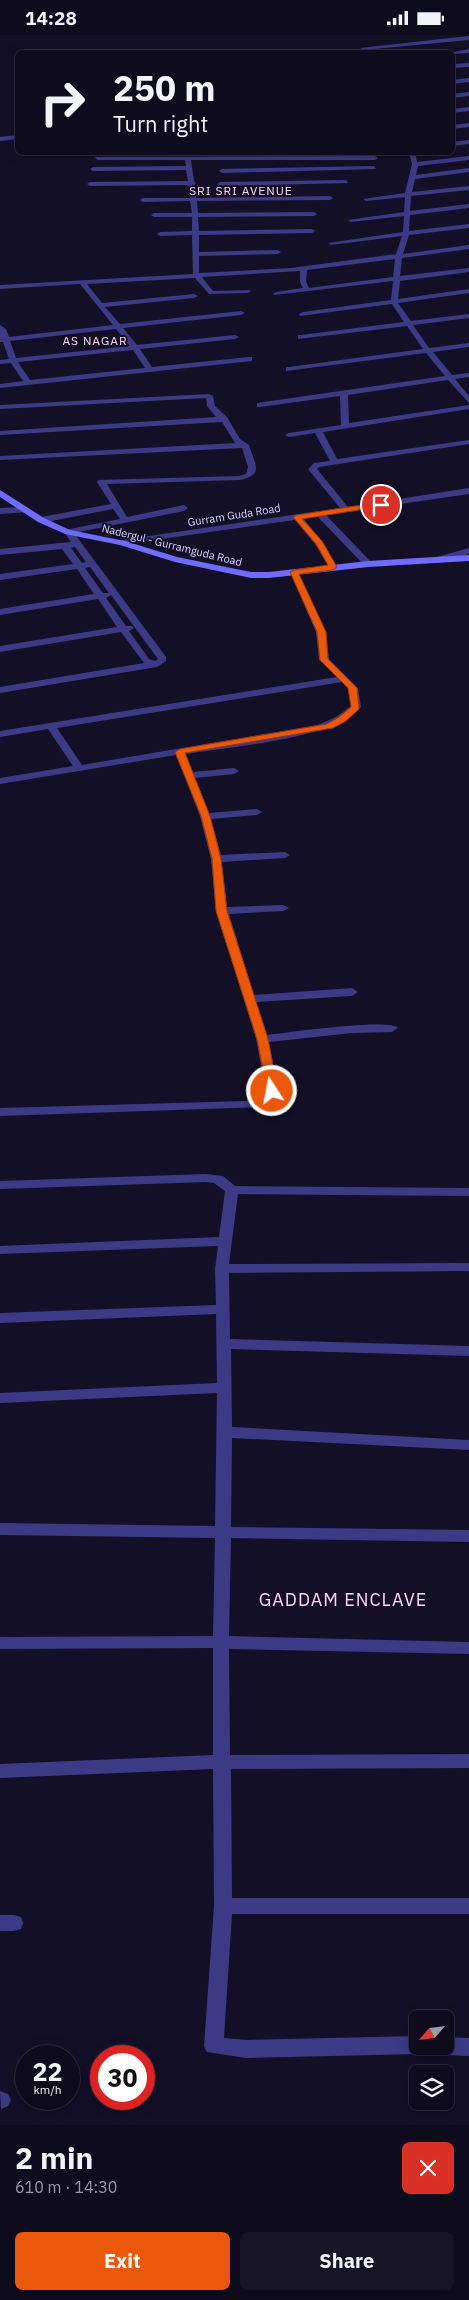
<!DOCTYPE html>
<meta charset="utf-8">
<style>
body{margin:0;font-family:"IBM Plex Sans",sans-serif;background:#171425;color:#f1f3f6;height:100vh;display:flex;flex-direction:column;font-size:19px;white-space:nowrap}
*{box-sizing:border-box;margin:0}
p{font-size:16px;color:#9b9ba3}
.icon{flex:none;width:28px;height:28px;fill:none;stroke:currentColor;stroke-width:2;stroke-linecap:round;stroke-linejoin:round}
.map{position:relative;height:2090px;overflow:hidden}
.details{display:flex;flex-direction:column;background:#0e0b1c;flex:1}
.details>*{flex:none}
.banner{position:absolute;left:15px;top:15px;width:440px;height:105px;border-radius:8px;box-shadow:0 2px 12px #0003,0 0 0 1px #2e2b3b;background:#0e0b1c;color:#f1f3f6;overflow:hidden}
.needle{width:32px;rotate:242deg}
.buttons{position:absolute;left:409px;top:1975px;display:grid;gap:10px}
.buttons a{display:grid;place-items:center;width:45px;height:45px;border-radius:8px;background:#0e0b1c;box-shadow:0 2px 12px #0003,0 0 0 1px #2e2b3b;font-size:25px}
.speed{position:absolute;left:15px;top:2010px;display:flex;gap:10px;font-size:25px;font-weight:700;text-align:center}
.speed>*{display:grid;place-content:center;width:65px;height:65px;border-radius:50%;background:#0e0b1c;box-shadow:0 2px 12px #0003,0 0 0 1px #2e2b3b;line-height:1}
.speed small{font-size:12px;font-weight:400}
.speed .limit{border:8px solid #d22;background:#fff;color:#111}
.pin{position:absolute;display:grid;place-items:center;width:42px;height:42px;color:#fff;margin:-21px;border:2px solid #fff;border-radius:50%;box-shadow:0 1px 5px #0007}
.me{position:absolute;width:55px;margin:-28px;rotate:349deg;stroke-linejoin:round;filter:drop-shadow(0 0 4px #0008)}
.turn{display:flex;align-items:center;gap:18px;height:105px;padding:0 15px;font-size:22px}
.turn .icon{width:65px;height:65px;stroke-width:2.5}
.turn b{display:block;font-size:35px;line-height:42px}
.round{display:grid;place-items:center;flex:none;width:52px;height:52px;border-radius:8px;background:#171425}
.headline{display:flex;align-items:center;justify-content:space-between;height:85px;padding:0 15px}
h1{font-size:30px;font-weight:800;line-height:38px}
.action{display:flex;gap:10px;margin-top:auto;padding:10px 15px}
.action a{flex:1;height:58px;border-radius:8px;background:#ea580c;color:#fff;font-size:20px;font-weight:800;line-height:58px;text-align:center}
.action a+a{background:#171425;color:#f1f3f6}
.status{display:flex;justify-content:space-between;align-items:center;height:35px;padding:0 25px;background:#0e0b1c;direction:ltr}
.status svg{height:14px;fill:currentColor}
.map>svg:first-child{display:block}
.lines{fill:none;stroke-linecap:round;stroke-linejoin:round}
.street{fill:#3d3a85;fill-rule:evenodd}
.secondary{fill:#6f6bff;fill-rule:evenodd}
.route{fill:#ea580c;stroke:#983908}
.labels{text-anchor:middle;stroke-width:4;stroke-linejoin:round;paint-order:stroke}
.far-street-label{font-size:11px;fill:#d9d4ff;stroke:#130f26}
.far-neighbourhood-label{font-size:12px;letter-spacing:1px;fill:#ffd6f0;stroke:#130f26}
.near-neighbourhood-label{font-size:18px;letter-spacing:1px;fill:#ffd6f0;stroke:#130f26}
</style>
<div class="status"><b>14:28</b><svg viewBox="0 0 49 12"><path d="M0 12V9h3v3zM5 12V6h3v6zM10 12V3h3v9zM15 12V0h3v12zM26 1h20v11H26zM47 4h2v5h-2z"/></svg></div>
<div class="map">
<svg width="469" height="2090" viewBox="0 0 469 2090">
<rect width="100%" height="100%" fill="#130f26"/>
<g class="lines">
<g class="street">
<polygon points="469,1 469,5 363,15 360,13"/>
<polygon points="469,14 469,18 452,19 452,18 448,18"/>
<polygon points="469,28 469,32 452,33 452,29"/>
<polygon points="469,43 469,47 452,49 452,45"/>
<polygon points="469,57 469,61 452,63 452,59"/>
<polygon points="469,72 469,76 452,78 452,74"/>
<polygon points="469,88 469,92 452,94 452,90"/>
<polygon points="18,100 18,104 0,106 0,102"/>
<polygon points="469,105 469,109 452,111 452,107"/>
<path d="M409,118H415L417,127L469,121V125L418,131L416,140L469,133V137L415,144L412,157L469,151V155L411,161L410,176L469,169V173L410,180L409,196L469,189V193L409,200L403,219L469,210V214L402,223L400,241L469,233V237L400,246L398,264L469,254V258L398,268L411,286L469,279V283L413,290L429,313L469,308V312L433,317L452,340L469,338V342L455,344L469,361V368L448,345L348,360L349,388L469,370V374L323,397L337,424L469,405V409L319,432L317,434L348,472L469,453V459L326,480L371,527L372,529L368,532L365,531L317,481L303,483L322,506L337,532L336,534H330L315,509L295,485L119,510V506L122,505L340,473L308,434L314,428L330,426L315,398L289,402L285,400L289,398L341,390L340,361L260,372H257V368L445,341L426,318L286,336V332H289L423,314L407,291L298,304V300H301L404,287L392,269L300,281L299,279L303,277L391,265L393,246L274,260L273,259L276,257L303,253L300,247V236L202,242L213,256L250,255L251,256L248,258L209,259L195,243L87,249L102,268L194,259L198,261L194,263L105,272L120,289L241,276L245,278L241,280L123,293L137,310L235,300L239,302L235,304L140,314L152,332L249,322H252V326L0,353V349L23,346L11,328L0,329V325L9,324L3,307H0V290L6,294L9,302L113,290L80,249L0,254V250L193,239L192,200L160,201L157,199L160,197L192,196V182H154L151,180L154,178H192L190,166L143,167L140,165L143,163H190L188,150L90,151L87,149L90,147L188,146L186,135L93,136L90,134L93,132L186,131L185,125H97L95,122L375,121L378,123L375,125H191L194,146L196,148L194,150L196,163L330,161L333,163L330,165L197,166L198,178L314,177L317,179L314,181L198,182L199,196L312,194L315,196L312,198L199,200V217L278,215L281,217L278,219L199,221V238L291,233L396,219L402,201L331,210L328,208L403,197L404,181L351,187L348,185L404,177L405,162L366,166L363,164L405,158L412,129ZM395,224L393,242L309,253L306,247L307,235ZM116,294L130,311L16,323L10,306ZM133,315L145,333L30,345L18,327Z"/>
<polygon points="374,131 376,134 222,138 219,136 222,134"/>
<polygon points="346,145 348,148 220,151 217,149 220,147"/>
<path d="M209,359L213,361L215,371L227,382L240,404L249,410C255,430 265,440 239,445L107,449L127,482L184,470L188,473L184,476L74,498L166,622V626L157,632L0,658V652L144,628L121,597L0,617V611L117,592L98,564L0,580V574L94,559L77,534L0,545V539L73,529L62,514L0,520V514L71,507L64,497L65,495L120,484L113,474L41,488L37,485L41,482L111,469L97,447L98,445L239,441L246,439L248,432L242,413L0,425V421L235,408L222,387L0,400V396L216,382L207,371L206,363L0,374V370ZM75,512L86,527L82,528L71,513ZM90,532L109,558H103L85,533ZM111,560L158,624L155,626L149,624L129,596L134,593L132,591H126L106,563Z"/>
<polygon points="25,472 28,473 28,477 0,479 0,473"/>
<polygon points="469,513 469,519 430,528 426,525"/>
<path d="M294,534L298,537L326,597L329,624L358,653L361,672C334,704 229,712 186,719L193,737L234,733L239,736L234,739L195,743L209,778L257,774L262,777L257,780L211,784L221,820L285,817L290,820L285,823L222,827L227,872L283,870L289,873L283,876L229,879L254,960L352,953L358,957L352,961L256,967L267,1000C286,998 389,983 398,993L392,997L352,998L269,1007L278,1056L273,1067L260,1072L0,1081V1073L246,1066L264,1062L266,1056L256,1004L216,876L211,824L200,781L176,720L0,749V743L73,731L48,694L0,702V696L337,642L319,625L316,597L290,537ZM342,647L348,654L351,671L336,682L318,690L82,730L57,693Z"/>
<polygon points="206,1139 223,1141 235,1151 469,1153 469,1161 238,1159 229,1229 469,1228 469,1236 229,1238 230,1304 469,1311 469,1321 231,1314 232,1392 469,1405 469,1415 232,1403 231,1492 469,1495 469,1507 231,1503 229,1601 469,1607 469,1619 229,1614 230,1720 469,1719 469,1733 231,1734 232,1863 469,1863 469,1879 232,1879 224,2003 246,2005 418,2001 418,2011 427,2011 425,2016 418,2019 246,2023 207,2017 204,2011 214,1871 213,1734 0,1743 0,1729 213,1720 213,1613 0,1614 0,1602 213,1601 215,1503 0,1500 0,1488 215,1491 217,1358 0,1368 0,1358 217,1348 216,1279 0,1288 0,1278 216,1270 215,1234 218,1211 0,1219 0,1211 219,1202 225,1156 214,1148 206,1147 0,1154 0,1146"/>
<polygon points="0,1880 14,1880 21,1882 23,1888 21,1894 14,1896 0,1896"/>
<polygon points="445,2002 469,2003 469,2021 445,2020 438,2017 435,2011 445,2011"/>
<polygon points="0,2056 8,2059 11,2065 8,2071 1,2074"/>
</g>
<polygon class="secondary" points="0,455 44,483 70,495 125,506 177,522 251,537 269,537 368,526 469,520 469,526 368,532 269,543 251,543 175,527 120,510 65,499 38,487 0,462"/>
</g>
<polygon class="route" points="381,467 385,470 384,471 302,484 322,506 337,532 333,535 299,539 326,597 328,624 357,653 359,674 346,686 333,693 185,718 210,781 221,824 227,876 268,1004 278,1056 272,1059 267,1056 257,1004 216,876 212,824 201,781 175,717 180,714 327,689 339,682 351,672 348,653 320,625 317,597 290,537 294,535 328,530 316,509 293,482 297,480"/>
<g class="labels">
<g class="far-street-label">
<text transform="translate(234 480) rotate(-9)" y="4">Gurram Guda Road</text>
<text transform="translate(172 510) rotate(14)" y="4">Nadergul - Gurramguda Road</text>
</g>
<g class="far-neighbourhood-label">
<text x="241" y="160">SRI SRI AVENUE</text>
<text x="95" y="310">AS NAGAR</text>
</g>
<g class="near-neighbourhood-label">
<text x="343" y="1571">GADDAM ENCLAVE</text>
</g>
</g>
</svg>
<div class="buttons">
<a><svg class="needle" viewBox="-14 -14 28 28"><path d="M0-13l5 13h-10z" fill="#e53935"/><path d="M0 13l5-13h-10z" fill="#9b9ba3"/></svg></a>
<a><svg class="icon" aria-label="layers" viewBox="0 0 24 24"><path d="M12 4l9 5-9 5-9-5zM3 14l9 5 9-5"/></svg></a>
</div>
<div class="speed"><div>22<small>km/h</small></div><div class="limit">30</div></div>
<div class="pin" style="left:381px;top:470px;background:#d93025"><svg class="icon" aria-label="arrive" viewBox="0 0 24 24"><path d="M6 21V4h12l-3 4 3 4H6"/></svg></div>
<svg class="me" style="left:272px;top:1056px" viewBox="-20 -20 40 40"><circle r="17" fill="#ea580c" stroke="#fff" stroke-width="3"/><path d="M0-11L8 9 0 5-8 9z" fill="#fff"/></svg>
<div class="banner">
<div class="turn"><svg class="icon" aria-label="right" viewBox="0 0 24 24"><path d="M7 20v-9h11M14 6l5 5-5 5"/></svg><div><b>250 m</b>Turn right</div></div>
</div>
</div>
<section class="details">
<div class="headline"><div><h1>2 min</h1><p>610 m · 14:30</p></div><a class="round" style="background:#d93025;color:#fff"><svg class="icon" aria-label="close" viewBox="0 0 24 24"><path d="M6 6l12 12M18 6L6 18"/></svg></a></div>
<div class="action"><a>Exit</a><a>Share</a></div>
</section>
